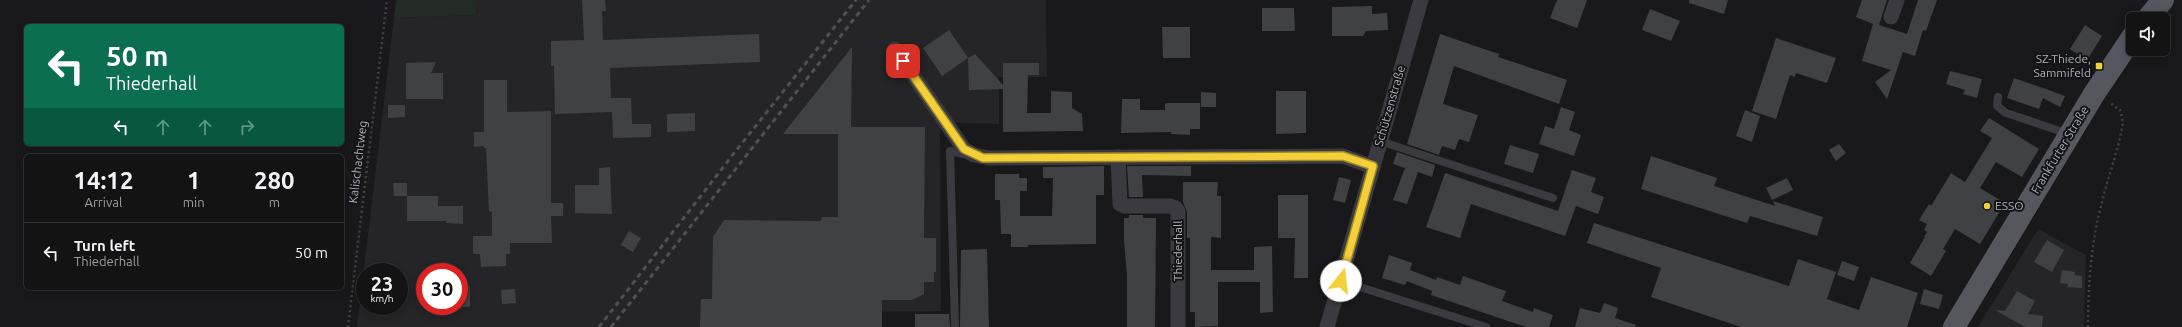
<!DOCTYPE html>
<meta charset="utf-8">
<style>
body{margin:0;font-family:Ubuntu,sans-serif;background:#202022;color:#f1f3f6;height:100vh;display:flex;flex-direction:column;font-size:15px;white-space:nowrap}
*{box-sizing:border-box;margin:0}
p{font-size:13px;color:#9d9ea0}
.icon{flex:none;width:22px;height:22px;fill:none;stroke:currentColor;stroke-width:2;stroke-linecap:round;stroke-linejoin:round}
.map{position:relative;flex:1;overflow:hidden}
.details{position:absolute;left:24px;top:154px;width:320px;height:136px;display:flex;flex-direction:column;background:#131314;border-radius:6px;box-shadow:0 2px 10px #0003,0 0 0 1px #323234}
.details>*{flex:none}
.top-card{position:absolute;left:24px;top:24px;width:320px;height:122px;border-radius:6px;box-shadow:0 2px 10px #0003,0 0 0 1px #323234;background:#0b6e4f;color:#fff;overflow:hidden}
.buttons{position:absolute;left:2126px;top:12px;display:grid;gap:8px}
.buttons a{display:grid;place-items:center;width:44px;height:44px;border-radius:6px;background:#131314;box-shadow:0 2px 10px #0003,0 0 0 1px #323234;font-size:20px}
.speed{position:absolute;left:356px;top:263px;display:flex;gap:8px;font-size:20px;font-weight:700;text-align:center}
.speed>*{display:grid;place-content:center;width:52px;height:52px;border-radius:50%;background:#131314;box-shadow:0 2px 10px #0003,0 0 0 1px #323234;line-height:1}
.speed small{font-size:10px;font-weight:400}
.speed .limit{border:6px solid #d22;background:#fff;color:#111}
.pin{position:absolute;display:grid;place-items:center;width:34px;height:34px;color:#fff;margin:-17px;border-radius:8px;box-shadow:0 2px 6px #0006}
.me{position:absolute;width:44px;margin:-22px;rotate:16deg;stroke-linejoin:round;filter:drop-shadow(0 0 3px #0008)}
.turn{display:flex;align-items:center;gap:14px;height:84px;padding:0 16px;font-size:18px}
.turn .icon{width:52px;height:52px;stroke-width:2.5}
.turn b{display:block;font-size:28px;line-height:34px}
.lanes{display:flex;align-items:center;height:38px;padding:0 16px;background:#0003;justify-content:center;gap:20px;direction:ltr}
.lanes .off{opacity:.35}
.eta{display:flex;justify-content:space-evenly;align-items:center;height:68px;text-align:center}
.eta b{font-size:24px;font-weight:700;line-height:28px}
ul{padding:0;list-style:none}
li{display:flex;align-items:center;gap:12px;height:60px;padding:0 16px;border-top:1px solid #323234}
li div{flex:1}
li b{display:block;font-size:15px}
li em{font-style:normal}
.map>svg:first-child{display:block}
.built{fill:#252528;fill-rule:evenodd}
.green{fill:#222b25}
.building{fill:#404145}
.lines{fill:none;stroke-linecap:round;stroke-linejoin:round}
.path{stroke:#404147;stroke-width:2.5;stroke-dasharray:2 3;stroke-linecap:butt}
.lane{stroke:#3a3a40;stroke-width:8}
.street{stroke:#3a3a40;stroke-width:15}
.primary{stroke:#56565f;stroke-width:22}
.rail{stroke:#4f4f57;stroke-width:3;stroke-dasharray:5 4;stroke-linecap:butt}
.route-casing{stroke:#9e8725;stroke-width:10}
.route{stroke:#f3cf39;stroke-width:7}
.poi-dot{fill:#f3cf39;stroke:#141416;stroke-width:1.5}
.labels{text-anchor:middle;stroke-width:4;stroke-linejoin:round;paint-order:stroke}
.poi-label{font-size:12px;fill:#abaebb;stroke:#141416;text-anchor:end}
.street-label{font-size:12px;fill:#abaebb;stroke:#141416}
</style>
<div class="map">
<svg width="2182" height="327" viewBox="0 0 2182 327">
<rect width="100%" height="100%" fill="#19191b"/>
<g class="built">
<path d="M477,0H1046L1047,77H999V124L940,122L941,311L849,312L848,327H357L394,18L476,15ZM365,272H399V306H365ZM425,272H459V306H425Z"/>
<polygon points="2038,229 2086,255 2084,327 1978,327"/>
</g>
<polygon class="green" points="396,0 477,0 476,15 394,18"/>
<g class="building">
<polygon points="582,0 605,0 606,11 602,11 603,40 759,34 760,62 610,68 611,98 631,98 632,124 651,124 651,137 613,138 612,112 555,114 554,66 551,66 551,41 584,40"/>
<polygon points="1557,0 1587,0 1577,28 1550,18"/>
<polygon points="1689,0 1728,0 1724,14 1689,3"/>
<polygon points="1862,0 1887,0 1879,25 1907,34 1918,0 1937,0 1926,31 1923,30 1915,56 1903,52 1887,99 1875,82 1891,70 1862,61 1873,24 1856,17"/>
<polygon points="1372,6 1372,14 1387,13 1388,30 1366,31 1363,36 1332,36 1332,7"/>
<polygon points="1262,8 1294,8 1295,31 1262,31"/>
<polygon points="1650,9 1680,21 1671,41 1642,30"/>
<polygon points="2085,25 2102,36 2087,60 2070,49"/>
<polygon points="1162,27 1190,27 1190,58 1163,58"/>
<polygon points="949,30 968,58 942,76 923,48"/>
<polygon points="1440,34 1499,54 1498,57 1567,80 1559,104 1454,66 1443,104 1478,115 1469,142 1459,139 1455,150 1442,146 1439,155 1407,144"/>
<polygon points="1776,38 1836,58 1827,83 1796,73 1795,77 1790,75 1776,119 1752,111"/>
<polygon points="852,47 851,127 925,127 924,238 936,238 936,272 934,272 934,282 924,282 924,294 912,300 882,300 882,327 700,327 701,299 712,299 713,237 724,220 821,221 822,217 838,217 838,134 783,134"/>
<polygon points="975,54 1003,85 1003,63 1039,63 1039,75 1028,75 1027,113 1051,113 1051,91 1072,92 1072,108 1082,114 1083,131 1003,132 1003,89 969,90 968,58"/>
<polygon points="436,62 431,73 443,73 443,99 406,99 406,63"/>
<polygon points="1950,71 1982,79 1977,98 1963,94 1965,90 1946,84"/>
<polygon points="2014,78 2046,89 2065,96 2060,107 2043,98 2039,109 2007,98"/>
<polygon points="484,80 507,80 507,112 551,111 551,203 563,203 563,216 551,216 552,243 510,243 510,254 506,254 506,266 481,267 480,254 473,254 473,236 492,236 492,212 489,211 486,148 484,148 484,146 474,147 474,132 484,132"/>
<polygon points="1276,91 1306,91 1306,133 1276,134"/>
<polygon points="1201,92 1216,93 1216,107 1201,107"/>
<polygon points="1122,99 1140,99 1140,110 1165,110 1165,104 1167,103 1200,103 1200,129 1190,129 1190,135 1171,134 1171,132 1121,133"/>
<polygon points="388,105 405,105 405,117 388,118"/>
<polygon points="1561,107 1575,112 1569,130 1581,135 1574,156 1539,144 1545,126 1554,129"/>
<polygon points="1745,110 1760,116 1752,142 1736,136"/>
<polygon points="695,113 695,131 667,132 667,114"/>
<polygon points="1989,118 2039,149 2022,177 1996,162 1980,188 2005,203 1980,244 1955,229 1943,249 1946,251 1931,276 1910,263 1925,237 1924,237 1927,232 1924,230 1927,224 1919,220 1929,204 1931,206 1951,173 1965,182 1992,138 1980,131"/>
<polygon points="1839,144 1846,153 1836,161 1829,150"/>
<polygon points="1510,145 1539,154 1533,173 1504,164"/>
<polygon points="1397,152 1435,165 1432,177 1418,172 1407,204 1393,200 1405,168 1393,164"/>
<polygon points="1651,156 1717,178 1714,186 1775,206 1773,201 1823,217 1817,236 1750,216 1747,223 1641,189"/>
<polygon points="1104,166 1104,195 1096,195 1096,244 1028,245 1028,247 1011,247 1011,234 1001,234 1000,200 995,200 995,174 1019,174 1019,178 1027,178 1027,191 1020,191 1020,216 1052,216 1053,178 1043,178 1043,167"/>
<polygon points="1127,166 1191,166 1191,176 1142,175 1143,197 1129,197"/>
<polygon points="610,167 612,214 575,213 575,185 599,185 599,168"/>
<polygon points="1572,170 1596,178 1591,192 1604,197 1598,214 1576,206 1565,236 1471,204 1460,238 1426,227 1445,173 1558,211"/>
<polygon points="1339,177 1351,180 1345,203 1333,200"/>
<polygon points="1787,178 1793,190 1772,200 1766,188"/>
<polygon points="1183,182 1218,182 1217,196 1221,196 1221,238 1211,237 1211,270 1254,270 1254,247 1272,246 1273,312 1260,313 1260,282 1218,282 1218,326 1195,327 1195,312 1190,312 1190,238 1187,238 1187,212 1183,202"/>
<polygon points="393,183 407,183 407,196 438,196 438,206 463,206 463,224 446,223 446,221 407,221 407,196 394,196"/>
<polygon points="1278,195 1308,195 1308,278 1294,278 1295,238 1278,238"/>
<polygon points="1129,215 1143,215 1143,218 1156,218 1155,327 1127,327 1127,275 1124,241 1124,218 1129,218"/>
<polygon points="1594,223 1789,286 1798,259 1836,272 1827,299 1859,310 1871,277 1918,293 1907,327 1741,327 1651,297 1661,268 1587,243"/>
<polygon points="629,231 641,238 633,252 621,245"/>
<polygon points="2047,240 2064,250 2052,272 2034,262"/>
<polygon points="987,249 989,327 960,327 961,250"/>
<polygon points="1389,255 1412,263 1410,270 1436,280 1437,277 1460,285 1463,276 1506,291 1502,301 1533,312 1534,308 1553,315 1549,327 1526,327 1431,295 1432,291 1407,281 1405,285 1382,278"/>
<polygon points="1842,261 1859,267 1854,281 1837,275"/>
<polygon points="2062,270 2075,272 2074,275 2082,276 2082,288 2067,287 2068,284 2060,283"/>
<rect x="459" y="286" width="11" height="21"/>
<polygon points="515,289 516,303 502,304 501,290"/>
<polygon points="1924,289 1943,295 1939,309 1920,304"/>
<polygon points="2017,291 2035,301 2028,314 2043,316 2042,327 2025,327 1995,310 2005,311"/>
<polygon points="1604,303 1618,308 1615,318 1636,325 1635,327 1575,327 1580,308 1600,313"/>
<polygon points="915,314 949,314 950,327 915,327"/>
</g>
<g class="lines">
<g class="path">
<polyline points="348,327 387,0"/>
<path d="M2088,327C2088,285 2091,243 2102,202C2108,176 2119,149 2123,122L2120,110L2110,103"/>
</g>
<g class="lane">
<polyline points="1998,97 1997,106 2006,113 2069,134"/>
<polyline points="1380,141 1553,198"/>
<polyline points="1341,281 1486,327"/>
<polyline points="955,327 950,151 968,155"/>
</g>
<g class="street">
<polyline points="1891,17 1897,0"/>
<polyline points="895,49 964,149 974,155 989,158 1343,156 1373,167"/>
<polyline points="1118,157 1120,204 1124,206 1170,206 1176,208 1178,212 1178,327"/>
<polyline points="1327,327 1421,0"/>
</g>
<g class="primary">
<polyline points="2147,19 2163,0"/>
<polyline points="1954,327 2094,94 2133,36"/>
</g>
<g class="rail">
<polyline points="599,327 735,152 856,0"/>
<polyline points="611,327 869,0"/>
</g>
</g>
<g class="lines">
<defs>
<polyline id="route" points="903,61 964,149 983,158 1343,156 1373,166 1341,281"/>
</defs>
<use href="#route" class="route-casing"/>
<use href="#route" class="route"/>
</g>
<g class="poi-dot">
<rect x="2095" y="62" width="8" height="8" rx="2"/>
<circle cx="1987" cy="206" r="4"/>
</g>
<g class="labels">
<g class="poi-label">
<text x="2091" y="63">SZ-Thiede,<tspan x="2091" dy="14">Sammifeld</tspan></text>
<text x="1995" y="210" text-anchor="start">ESSO</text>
</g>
<g class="street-label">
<text transform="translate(1390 106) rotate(-74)" y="4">Schützenstraße</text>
<text transform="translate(2060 150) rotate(-59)" y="4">Frankfurter Straße</text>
<text transform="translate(358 162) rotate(-83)" y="4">Kalischachtweg</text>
<text transform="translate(1178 251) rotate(-90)" y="4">Thiederhall</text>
</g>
</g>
</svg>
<div class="buttons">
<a><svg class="icon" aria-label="sound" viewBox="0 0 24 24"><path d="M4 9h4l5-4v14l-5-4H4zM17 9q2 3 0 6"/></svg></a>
</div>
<div class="speed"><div>23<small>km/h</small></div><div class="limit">30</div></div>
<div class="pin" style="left:903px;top:61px;background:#d93025"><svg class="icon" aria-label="arrive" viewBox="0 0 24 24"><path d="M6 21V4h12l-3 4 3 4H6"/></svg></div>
<svg class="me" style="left:1341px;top:281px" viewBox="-20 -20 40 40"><circle r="19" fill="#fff"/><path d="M0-13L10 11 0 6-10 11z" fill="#f3cf39"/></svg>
<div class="top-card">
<div class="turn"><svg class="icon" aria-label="left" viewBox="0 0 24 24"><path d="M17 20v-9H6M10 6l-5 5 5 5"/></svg><div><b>50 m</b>Thiederhall</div></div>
<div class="lanes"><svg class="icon" aria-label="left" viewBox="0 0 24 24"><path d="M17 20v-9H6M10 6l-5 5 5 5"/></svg><svg class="icon off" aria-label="ahead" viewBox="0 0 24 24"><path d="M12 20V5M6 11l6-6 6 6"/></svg><svg class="icon off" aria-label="ahead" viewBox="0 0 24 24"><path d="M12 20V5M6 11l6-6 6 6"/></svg><svg class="icon off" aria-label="right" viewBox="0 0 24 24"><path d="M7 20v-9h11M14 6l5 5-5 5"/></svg></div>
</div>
<section class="details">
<div class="eta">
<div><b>14:12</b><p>Arrival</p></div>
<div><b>1</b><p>min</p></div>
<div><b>280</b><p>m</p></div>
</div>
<ul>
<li><svg class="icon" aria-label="left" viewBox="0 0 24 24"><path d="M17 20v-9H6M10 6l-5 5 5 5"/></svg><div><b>Turn left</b><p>Thiederhall</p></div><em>50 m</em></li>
</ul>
</section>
</div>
